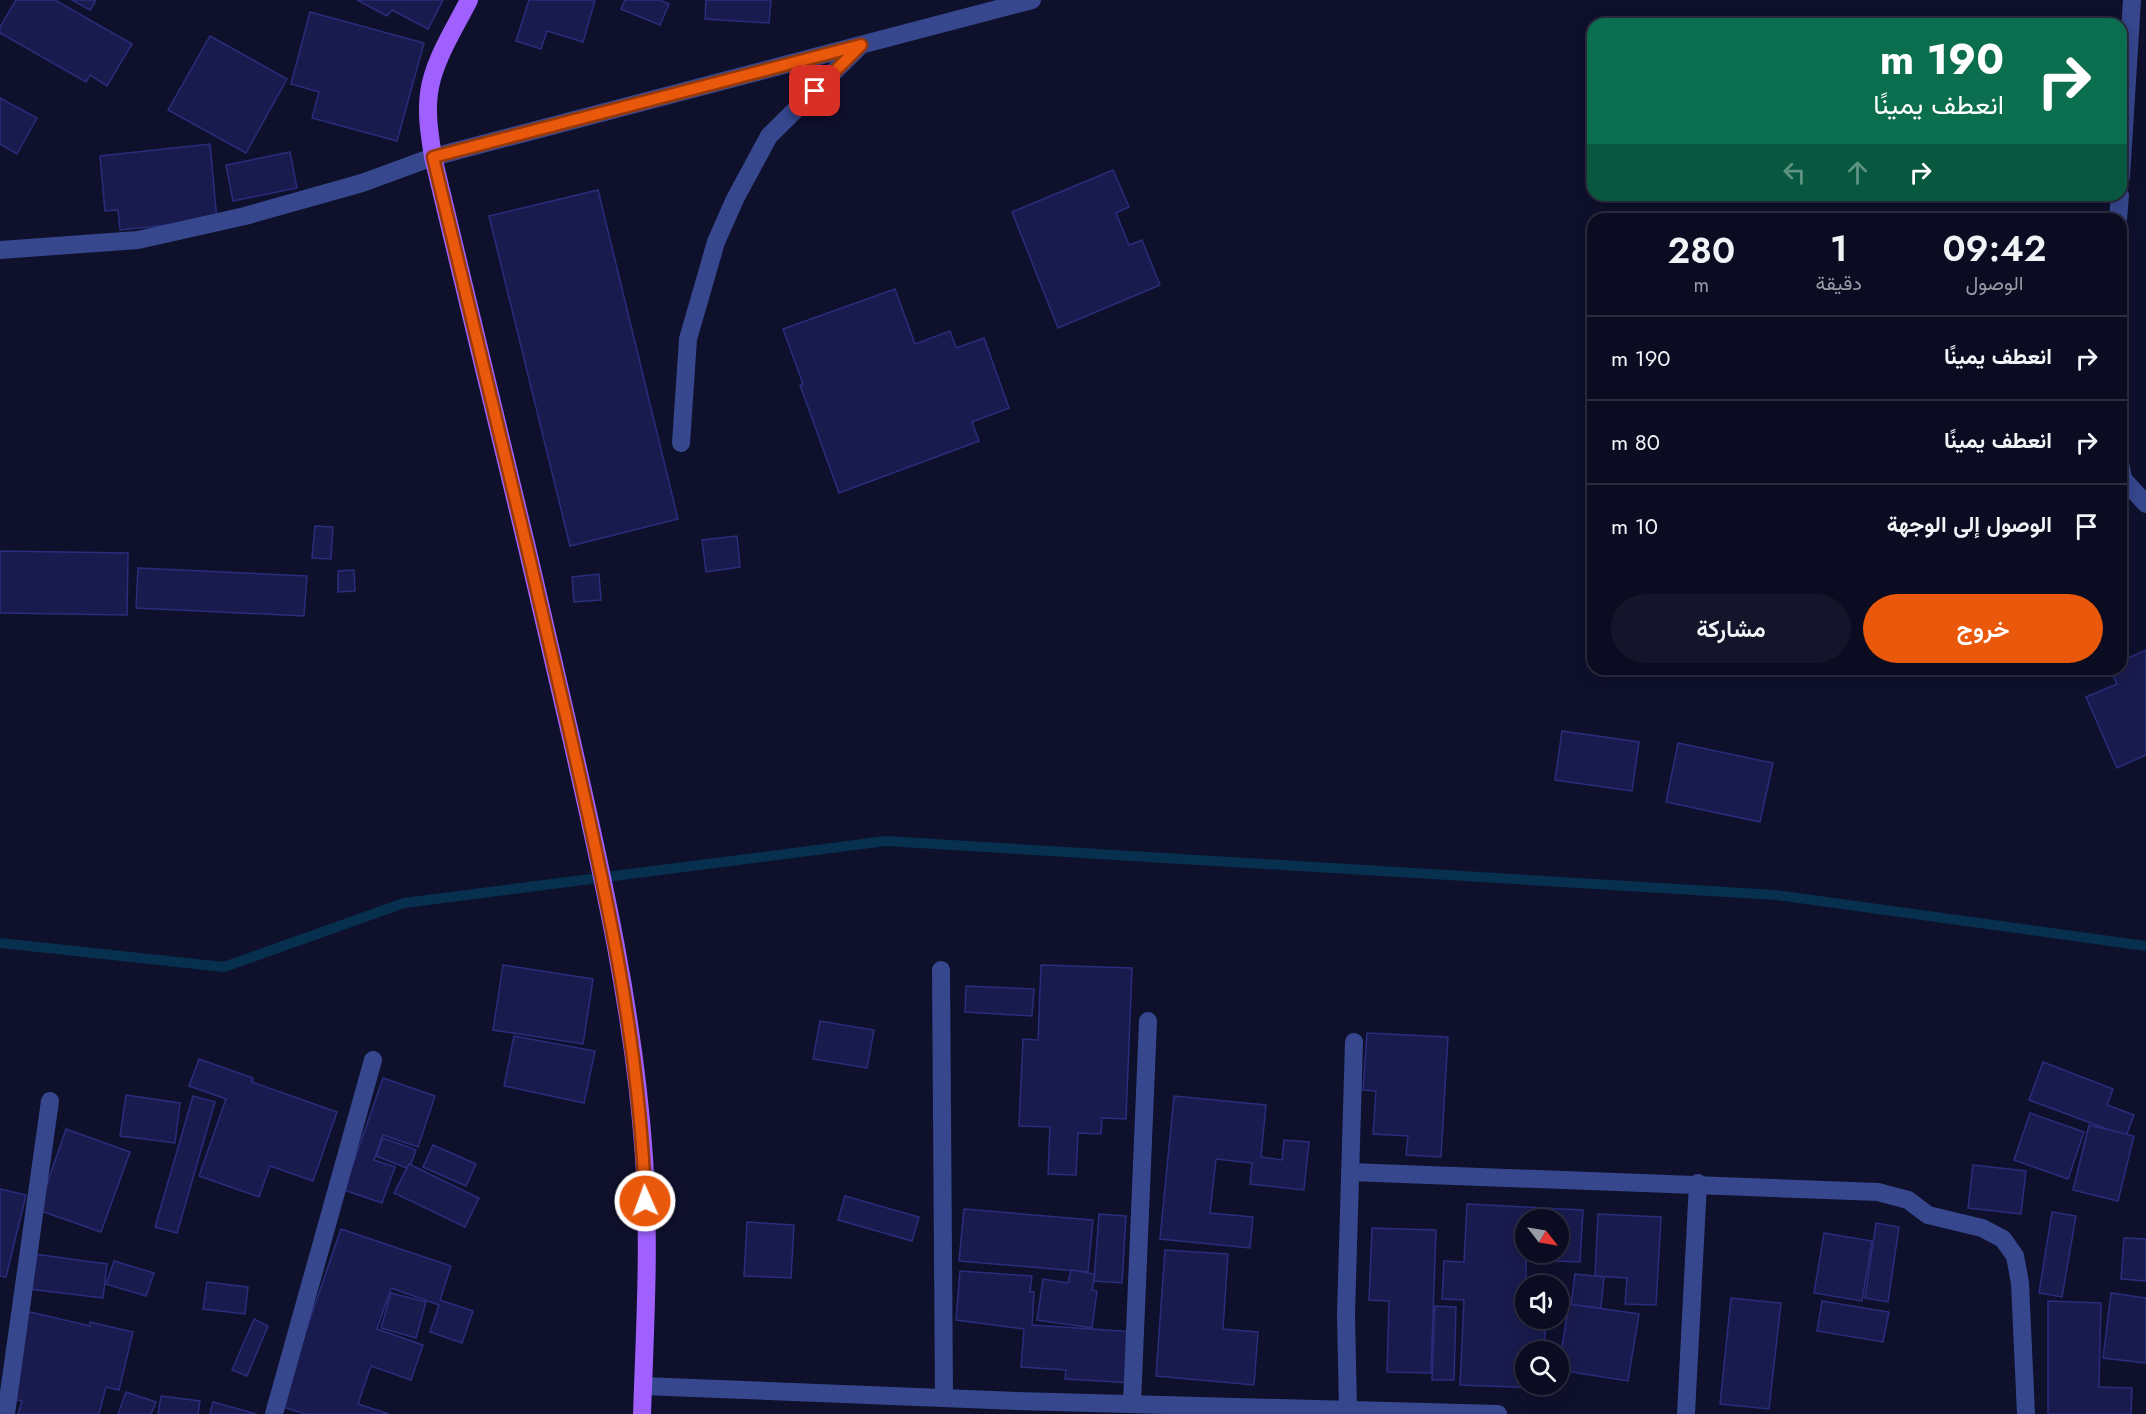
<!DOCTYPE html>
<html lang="ar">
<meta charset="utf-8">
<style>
body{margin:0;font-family:Jost,Vazirmatn,sans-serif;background:#14152a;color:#f1f3f6;direction:rtl;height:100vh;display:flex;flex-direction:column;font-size:22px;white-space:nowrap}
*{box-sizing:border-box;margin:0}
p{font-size:20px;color:#9a9ba5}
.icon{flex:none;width:33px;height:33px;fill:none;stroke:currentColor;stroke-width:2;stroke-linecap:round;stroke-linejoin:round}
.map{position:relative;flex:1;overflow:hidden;direction:ltr}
.sheet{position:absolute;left:1587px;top:213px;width:540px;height:462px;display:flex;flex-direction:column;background:#0b0c21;border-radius:18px;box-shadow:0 3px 15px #0003,0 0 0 2px #2b2c3f;direction:rtl}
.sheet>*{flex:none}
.guide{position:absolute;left:1587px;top:18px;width:540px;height:183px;border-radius:18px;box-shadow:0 3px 15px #0003,0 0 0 2px #2b2c3f;direction:rtl;background:#0b6e4f;color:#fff;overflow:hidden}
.needle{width:39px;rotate:121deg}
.controls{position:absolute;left:1515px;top:1209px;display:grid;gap:12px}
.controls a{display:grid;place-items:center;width:54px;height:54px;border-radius:50%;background:#0b0c21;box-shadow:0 3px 15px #0003,0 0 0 2px #2b2c3f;font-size:30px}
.pin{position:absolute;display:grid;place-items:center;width:51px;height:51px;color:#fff;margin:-26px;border-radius:12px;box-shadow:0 3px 9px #0006}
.me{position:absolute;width:66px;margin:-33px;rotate:358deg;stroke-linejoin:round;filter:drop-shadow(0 0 4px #0008)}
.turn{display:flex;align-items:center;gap:21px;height:126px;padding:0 24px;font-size:27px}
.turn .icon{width:78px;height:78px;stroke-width:2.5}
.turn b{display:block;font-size:42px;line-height:51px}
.lanes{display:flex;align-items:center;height:57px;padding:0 24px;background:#0003;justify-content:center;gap:30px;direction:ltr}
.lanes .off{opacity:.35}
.eta{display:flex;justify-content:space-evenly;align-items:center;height:102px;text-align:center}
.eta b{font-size:36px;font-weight:600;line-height:42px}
.action{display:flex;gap:12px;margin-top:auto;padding:12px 24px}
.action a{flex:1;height:69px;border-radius:36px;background:#ea580c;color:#fff;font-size:24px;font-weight:600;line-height:69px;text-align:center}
.action a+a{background:#14152a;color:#f1f3f6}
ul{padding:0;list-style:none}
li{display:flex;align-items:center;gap:18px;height:84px;padding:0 24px;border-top:2px solid #2b2c3f}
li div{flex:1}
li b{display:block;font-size:22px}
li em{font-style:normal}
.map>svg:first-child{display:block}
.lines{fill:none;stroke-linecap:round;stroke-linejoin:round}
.stream{stroke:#06304d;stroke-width:10}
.building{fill:#191b4e;stroke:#2a2c7c;stroke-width:1.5;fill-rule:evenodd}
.minor{stroke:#36478e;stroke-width:18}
.major{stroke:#9f60ff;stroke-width:18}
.route-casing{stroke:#983908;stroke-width:15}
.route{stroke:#ea580c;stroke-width:10}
</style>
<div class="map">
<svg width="2146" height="1414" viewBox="0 0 2146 1414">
<rect width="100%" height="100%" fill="#0f102c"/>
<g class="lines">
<polyline class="stream" points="0,943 224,967 404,903 886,841 1776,895 2146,946"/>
</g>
<g class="building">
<polygon points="16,0 55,0 132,44 107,86 90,75 86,82 0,33 0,27"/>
<polygon points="72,0 96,0 90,10"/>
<polygon points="357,0 443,0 428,29 392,10 387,16"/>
<polygon points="529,0 595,0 583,42 547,31 541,49 516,41"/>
<polygon points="625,0 660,0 669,4 660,25 621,9"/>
<polygon points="706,0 771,0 769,23 705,19"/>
<polygon points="310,12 424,43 397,141 312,118 319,92 291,84"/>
<polygon points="210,36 287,79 246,153 168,110"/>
<polygon points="0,98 37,118 17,154 0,144"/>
<polygon points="210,144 217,220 120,230 118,210 105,211 100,156"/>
<polygon points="290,152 297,188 233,201 226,165"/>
<polygon points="1113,170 1129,207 1116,213 1129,245 1142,240 1160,285 1058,328 1012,212"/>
<polygon points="598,190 678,519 570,546 489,216"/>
<polygon points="895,289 915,344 950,331 956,348 984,338 1009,408 972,422 979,441 839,493 800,385 803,384 783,329"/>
<polygon points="315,526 333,527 331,559 312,558"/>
<polygon points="737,536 740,567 706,572 702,540"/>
<polygon points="0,551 128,553 127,615 0,613"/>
<polygon points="138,568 307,576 304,616 136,608"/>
<polygon points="354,570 355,591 338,592 338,571"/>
<polygon points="599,574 601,600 574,602 572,577"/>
<polygon points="2146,650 2146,755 2117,768 2086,697 2117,684 2110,669 2121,669 2121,661"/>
<polygon points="1562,731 1639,742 1632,791 1555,780"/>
<polygon points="1678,743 1773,763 1760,822 1666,802"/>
<polygon points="503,965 593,979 583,1044 493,1030"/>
<polygon points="1041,965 1132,968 1126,1119 1102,1118 1101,1134 1078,1133 1076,1175 1048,1174 1050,1127 1019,1126 1023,1039 1038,1040"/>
<polygon points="966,986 1034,989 1032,1016 965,1012"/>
<polygon points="820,1021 874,1030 867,1068 813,1059"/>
<polygon points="1367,1033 1448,1037 1441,1157 1406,1155 1408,1136 1373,1134 1376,1091 1363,1090"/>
<polygon points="514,1036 595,1051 584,1103 504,1086"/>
<polygon points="199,1059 253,1078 252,1082 337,1112 313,1181 270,1166 259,1197 199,1176 226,1099 189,1086"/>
<polygon points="2043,1062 2113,1089 2107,1105 2134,1115 2126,1136 2029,1100"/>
<polygon points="383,1078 435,1096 418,1147 383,1135 374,1160 395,1167 382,1203 344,1190"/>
<polygon points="126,1095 180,1103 175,1143 120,1136"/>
<polygon points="193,1096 215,1102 177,1233 155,1227"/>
<polygon points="1174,1096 1266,1105 1261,1157 1282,1160 1284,1140 1309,1142 1304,1190 1250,1184 1252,1163 1216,1159 1210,1213 1253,1217 1250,1248 1160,1239"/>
<polygon points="2030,1113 2084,1132 2068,1179 2014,1160"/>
<polygon points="2089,1125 2134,1136 2118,1201 2073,1190"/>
<polygon points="66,1129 130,1152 101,1232 38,1210"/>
<polygon points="383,1138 416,1150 409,1169 376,1156"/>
<polygon points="433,1145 476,1164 466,1186 423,1167"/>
<polygon points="409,1164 479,1198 465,1227 394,1193"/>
<polygon points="1973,1165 2026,1171 2021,1214 1968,1208"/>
<polygon points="0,1189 26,1195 6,1277 0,1276"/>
<polygon points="845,1196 919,1217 912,1241 838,1220"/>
<path d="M1467,1204L1583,1210L1580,1262L1526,1260V1318H1546L1544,1352H1526V1384H1543L1542,1388L1460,1385L1464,1300L1442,1299L1444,1261L1464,1262ZM1526,1220H1558V1252H1526Z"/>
<polygon points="964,1209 1093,1220 1088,1272 959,1261"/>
<polygon points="2052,1212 2076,1216 2062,1297 2039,1293"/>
<polygon points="1099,1214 1126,1216 1122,1283 1094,1281"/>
<polygon points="1598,1214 1661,1217 1656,1305 1625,1304 1627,1278 1595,1276"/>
<polygon points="747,1222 794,1225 791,1278 744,1276"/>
<polygon points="1876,1223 1899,1227 1888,1302 1865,1298"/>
<polygon points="1372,1228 1436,1230 1431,1373 1387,1372 1389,1301 1369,1300"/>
<polygon points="341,1229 451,1266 440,1300 473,1311 462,1343 430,1332 439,1305 391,1288 377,1329 423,1345 411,1380 371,1366 358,1404 389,1414 305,1414 280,1406"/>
<polygon points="1824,1233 1872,1241 1862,1301 1814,1293"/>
<polygon points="2124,1238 2146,1239 2146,1281 2121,1279"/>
<polygon points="1165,1250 1228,1254 1223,1329 1258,1332 1254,1385 1156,1376"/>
<polygon points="34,1254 107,1264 103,1298 29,1289"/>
<polygon points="114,1261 154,1273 146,1296 106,1284"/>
<polygon points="1071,1270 1095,1274 1092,1290 1097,1291 1092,1328 1037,1320 1043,1279 1068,1283"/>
<polygon points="960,1271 1032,1276 1030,1292 1034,1292 1032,1325 1136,1332 1133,1383 1065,1379 1066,1370 1021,1367 1024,1329 956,1320"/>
<polygon points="1575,1274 1604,1277 1601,1308 1571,1305"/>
<polygon points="207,1282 248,1287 245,1314 203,1309"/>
<polygon points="391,1293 426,1302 416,1338 381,1328"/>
<polygon points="2111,1293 2146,1298 2146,1363 2103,1358"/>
<polygon points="1731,1298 1781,1303 1769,1409 1720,1404"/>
<polygon points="1822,1301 1889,1312 1883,1342 1817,1331"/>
<polygon points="2048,1301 2101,1303 2099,1387 2132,1388 2131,1414 2048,1414"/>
<polygon points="1569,1304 1639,1314 1628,1381 1558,1370"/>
<polygon points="1435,1306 1456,1307 1454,1380 1432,1380"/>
<polygon points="26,1311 90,1326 90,1322 133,1332 119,1390 106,1387 99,1414 18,1414 22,1401 5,1397"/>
<polygon points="254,1319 268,1326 247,1376 232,1370"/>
<polygon points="126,1392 156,1402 151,1414 118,1414"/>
<polygon points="161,1396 200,1401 198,1414 158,1414"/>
<polygon points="213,1402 257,1414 210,1414"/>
</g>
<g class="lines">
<g class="minor">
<polyline points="2121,177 2132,0"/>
<polyline points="2118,219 2120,195"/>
<polyline points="0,250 138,240 245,216 362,183 433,157 1032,0"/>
<polyline points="681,443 688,339 716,242 735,199 769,136 860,46"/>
<polyline points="2121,467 2123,479 2146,504"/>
<polyline points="941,970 944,1398"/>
<polyline points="1350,1172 1878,1192 1908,1200 1928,1215 1982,1228 2003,1239 2015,1256 2020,1283 2026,1414"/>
<polyline points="643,1386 1017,1401 1498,1414"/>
<polyline points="1132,1403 1148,1021"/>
<polyline points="1348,1410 1346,1314 1354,1042"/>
<polyline points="6,1414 50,1101"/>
<polyline points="274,1414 373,1060"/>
<polyline points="1686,1414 1698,1183"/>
</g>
<path class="major" d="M469,0C455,28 433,61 429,93C426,115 430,136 433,157C479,345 524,532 567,720C600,864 634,1009 644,1157C650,1243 645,1328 642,1414"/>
</g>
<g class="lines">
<defs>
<path id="route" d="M645,1201C640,1038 603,879 567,720C524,532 479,345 433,157L861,45L815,91"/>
</defs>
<use href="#route" class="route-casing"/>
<use href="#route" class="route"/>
</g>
</svg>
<div class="controls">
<a><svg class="needle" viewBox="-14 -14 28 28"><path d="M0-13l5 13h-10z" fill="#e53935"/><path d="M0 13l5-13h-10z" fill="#9a9ba5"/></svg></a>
<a><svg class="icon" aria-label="sound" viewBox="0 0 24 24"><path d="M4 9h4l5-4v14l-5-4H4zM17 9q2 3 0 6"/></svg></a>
<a><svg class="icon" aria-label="search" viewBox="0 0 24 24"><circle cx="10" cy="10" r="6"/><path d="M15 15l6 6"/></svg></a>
</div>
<div class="pin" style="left:815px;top:91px;background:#d93025"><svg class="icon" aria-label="arrive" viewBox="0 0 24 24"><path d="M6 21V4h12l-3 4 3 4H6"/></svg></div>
<svg class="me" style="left:645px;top:1201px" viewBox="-20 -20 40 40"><circle r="17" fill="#ea580c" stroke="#fff" stroke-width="3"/><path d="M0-11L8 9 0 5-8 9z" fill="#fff"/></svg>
<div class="guide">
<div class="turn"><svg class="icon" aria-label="right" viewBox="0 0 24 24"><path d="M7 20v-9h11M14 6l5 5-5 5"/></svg><div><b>190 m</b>انعطف يمينًا</div></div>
<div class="lanes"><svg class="icon off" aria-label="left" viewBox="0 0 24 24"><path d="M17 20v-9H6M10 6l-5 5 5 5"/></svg><svg class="icon off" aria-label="ahead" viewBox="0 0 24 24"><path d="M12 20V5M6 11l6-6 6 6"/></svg><svg class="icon" aria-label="right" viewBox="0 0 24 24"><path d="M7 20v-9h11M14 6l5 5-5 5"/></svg></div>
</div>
<section class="sheet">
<div class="eta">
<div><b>09:42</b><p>الوصول</p></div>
<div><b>1</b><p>دقيقة</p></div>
<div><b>280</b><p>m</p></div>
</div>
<ul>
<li><svg class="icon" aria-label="right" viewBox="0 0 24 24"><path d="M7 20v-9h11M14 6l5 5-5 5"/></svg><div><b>انعطف يمينًا</b></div><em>190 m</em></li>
<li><svg class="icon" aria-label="right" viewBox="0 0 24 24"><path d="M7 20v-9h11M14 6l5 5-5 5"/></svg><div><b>انعطف يمينًا</b></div><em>80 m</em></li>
<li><svg class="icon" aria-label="arrive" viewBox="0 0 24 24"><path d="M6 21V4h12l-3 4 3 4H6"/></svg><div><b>الوصول إلى الوجهة</b></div><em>10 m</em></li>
</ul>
<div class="action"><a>خروج</a><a>مشاركة</a></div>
</section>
</div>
